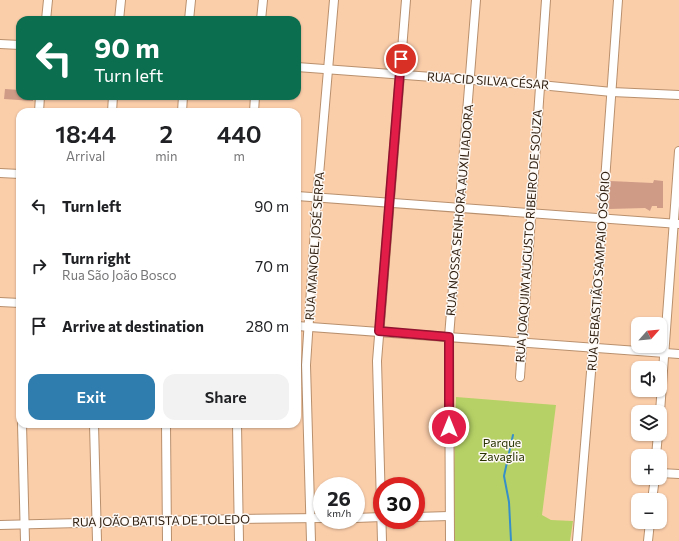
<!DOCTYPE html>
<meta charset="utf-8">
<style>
body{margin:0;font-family:Commissioner,sans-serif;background:#f2f2f2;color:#202124;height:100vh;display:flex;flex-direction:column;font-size:15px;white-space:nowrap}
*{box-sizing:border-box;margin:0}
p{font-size:13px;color:#757577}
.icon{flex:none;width:22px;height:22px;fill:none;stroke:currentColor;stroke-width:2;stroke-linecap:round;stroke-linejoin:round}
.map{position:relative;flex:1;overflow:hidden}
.panel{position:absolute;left:16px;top:108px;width:285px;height:320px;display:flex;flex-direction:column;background:#fff;border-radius:12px;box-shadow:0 1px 3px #0004}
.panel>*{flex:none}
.banner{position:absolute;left:16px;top:16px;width:285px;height:84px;border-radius:12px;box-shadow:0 1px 3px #0004;background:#0b6e4f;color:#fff;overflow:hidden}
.needle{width:26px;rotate:63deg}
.buttons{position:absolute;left:631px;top:317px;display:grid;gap:8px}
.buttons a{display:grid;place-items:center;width:36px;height:36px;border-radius:8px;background:#fff;box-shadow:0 1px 3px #0004;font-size:20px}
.speed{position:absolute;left:313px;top:477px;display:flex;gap:8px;font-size:20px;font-weight:700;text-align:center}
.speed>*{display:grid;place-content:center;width:52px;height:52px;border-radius:50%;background:#fff;box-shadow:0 1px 3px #0004;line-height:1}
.speed small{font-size:10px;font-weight:400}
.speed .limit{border:6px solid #d22;background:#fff;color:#111}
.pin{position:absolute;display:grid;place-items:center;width:34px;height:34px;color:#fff;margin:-17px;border:2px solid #fff;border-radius:50%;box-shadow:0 1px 4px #0007}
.me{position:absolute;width:44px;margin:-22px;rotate:0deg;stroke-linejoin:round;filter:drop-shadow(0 0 3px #0008)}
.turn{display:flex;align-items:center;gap:14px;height:84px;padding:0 12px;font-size:18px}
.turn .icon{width:52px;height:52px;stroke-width:2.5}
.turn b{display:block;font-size:28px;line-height:34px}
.eta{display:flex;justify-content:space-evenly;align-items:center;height:68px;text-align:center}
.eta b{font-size:24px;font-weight:600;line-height:28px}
.button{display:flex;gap:8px;margin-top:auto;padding:8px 12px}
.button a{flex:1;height:46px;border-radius:12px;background:#2f7cae;color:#fff;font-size:16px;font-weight:600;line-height:46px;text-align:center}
.button a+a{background:#f2f2f2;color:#202124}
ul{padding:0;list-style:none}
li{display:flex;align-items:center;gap:12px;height:60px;padding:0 12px}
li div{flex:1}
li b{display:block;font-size:15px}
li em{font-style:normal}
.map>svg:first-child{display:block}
.green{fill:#b6d266}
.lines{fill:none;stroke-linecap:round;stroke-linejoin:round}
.stream{stroke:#378fc9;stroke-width:2}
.building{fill:#cf9b87}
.minor-casing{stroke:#b9906d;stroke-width:10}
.minor{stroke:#fff;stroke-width:8}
.route-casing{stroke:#92132f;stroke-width:10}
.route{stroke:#e11d48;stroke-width:7}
.labels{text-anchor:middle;stroke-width:3;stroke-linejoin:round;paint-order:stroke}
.street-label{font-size:12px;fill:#312112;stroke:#fdf8f4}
.park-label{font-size:12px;fill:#283300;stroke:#fdf8f4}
</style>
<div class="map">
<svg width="679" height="541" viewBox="0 0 679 541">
<rect width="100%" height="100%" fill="#fbceaa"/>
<polygon class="green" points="456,397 556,405 542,515 551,520 573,521 570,541 452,541"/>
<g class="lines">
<polyline class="stream" points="511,541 509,502 504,476 513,435"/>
</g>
<g class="building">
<polygon points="5,89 20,90 20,96 33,96 33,101 4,99"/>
<polygon points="654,180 663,181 663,208 657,208 657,206 652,206 650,211 645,208 609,209 610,181 653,183"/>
</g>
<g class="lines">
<defs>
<g id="minor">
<polyline points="46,20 48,0"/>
<polyline points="119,20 121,0"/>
<polyline points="189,20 191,0"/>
<polyline points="261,20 263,0"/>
<polyline points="0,44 20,45"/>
<polyline points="297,67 540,85 612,92 679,95"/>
<polyline points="39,112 40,96"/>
<polyline points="112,112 113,96"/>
<polyline points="182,112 183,96"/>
<polyline points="254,112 255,96"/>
<polyline points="0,173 20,174"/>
<polyline points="297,196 679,224"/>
<polyline points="0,302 20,303"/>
<polyline points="297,326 679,354"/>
<polyline points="520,377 546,0"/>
<polyline points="660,412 679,151"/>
<polyline points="22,424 25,541"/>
<polyline points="94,424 97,541"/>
<polyline points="166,424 167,541"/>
<polyline points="237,424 239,541"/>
<polyline points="656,456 658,434"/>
<polyline points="660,473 679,474"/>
<polyline points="652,500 655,478"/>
<polyline points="416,517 449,516"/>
<polyline points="356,518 382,517"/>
<polyline points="0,525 239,519 322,518"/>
<polyline points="311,541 306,365 317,198 334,0"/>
<polyline points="382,541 377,361 406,0"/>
<polyline points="450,541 449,337 476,0"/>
<polyline points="577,541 593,348 618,0"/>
<polyline points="648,541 650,522"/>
</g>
</defs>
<use href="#minor" class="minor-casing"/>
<use href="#minor" class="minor"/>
</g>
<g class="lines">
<defs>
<polyline id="route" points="401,59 379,331 449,337 449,427"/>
</defs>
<use href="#route" class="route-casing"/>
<use href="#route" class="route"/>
</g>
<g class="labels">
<g class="street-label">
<text transform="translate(488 81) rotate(4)" y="4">RUA CID SILVA CÉSAR</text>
<text transform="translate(460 210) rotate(-85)" y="4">RUA NOSSA SENHORA AUXILIADORA</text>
<text transform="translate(529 236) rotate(-86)" y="4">RUA JOAQUIM AUGUSTO RIBEIRO DE SOUZA</text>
<text transform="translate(315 246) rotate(-86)" y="4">RUA MANOEL JOSÉ SERPA</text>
<text transform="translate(599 271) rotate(-86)" y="4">RUA SEBASTIÃO SAMPAIO OSÓRIO</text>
<text transform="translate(161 521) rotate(-1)" y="4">RUA JOÃO BATISTA DE TOLEDO</text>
</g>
<g class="park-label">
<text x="502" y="447">Parque<tspan x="502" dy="14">Zavaglia</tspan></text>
</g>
</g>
</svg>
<div class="buttons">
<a><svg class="needle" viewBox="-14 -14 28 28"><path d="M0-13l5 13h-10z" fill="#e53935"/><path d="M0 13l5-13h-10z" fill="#757577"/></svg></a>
<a><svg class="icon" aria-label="sound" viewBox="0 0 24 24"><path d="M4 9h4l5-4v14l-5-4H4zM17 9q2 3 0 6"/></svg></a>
<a><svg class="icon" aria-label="layers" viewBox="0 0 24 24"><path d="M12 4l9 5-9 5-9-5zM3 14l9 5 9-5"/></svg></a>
<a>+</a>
<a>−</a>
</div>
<div class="speed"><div>26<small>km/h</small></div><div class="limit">30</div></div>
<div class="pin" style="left:401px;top:59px;background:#d93025"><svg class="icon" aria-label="arrive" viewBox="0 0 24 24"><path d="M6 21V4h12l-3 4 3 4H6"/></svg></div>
<svg class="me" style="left:449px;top:427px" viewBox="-20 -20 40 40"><circle r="17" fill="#e11d48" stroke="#fff" stroke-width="3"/><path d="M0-11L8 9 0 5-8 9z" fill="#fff"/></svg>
<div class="banner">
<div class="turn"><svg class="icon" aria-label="left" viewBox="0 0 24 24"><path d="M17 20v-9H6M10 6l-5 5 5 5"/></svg><div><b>90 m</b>Turn left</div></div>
</div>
<section class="panel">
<div class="eta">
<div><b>18:44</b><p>Arrival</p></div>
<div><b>2</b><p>min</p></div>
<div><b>440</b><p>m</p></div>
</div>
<ul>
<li><svg class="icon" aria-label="left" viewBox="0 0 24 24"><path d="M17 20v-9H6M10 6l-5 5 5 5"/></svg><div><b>Turn left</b></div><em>90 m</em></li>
<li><svg class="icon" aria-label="right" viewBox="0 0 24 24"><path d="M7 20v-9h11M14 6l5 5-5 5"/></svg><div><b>Turn right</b><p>Rua São João Bosco</p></div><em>70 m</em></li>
<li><svg class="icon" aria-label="arrive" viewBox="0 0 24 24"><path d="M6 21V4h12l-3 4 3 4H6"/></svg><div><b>Arrive at destination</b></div><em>280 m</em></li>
</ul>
<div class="button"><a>Exit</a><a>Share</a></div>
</section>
</div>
